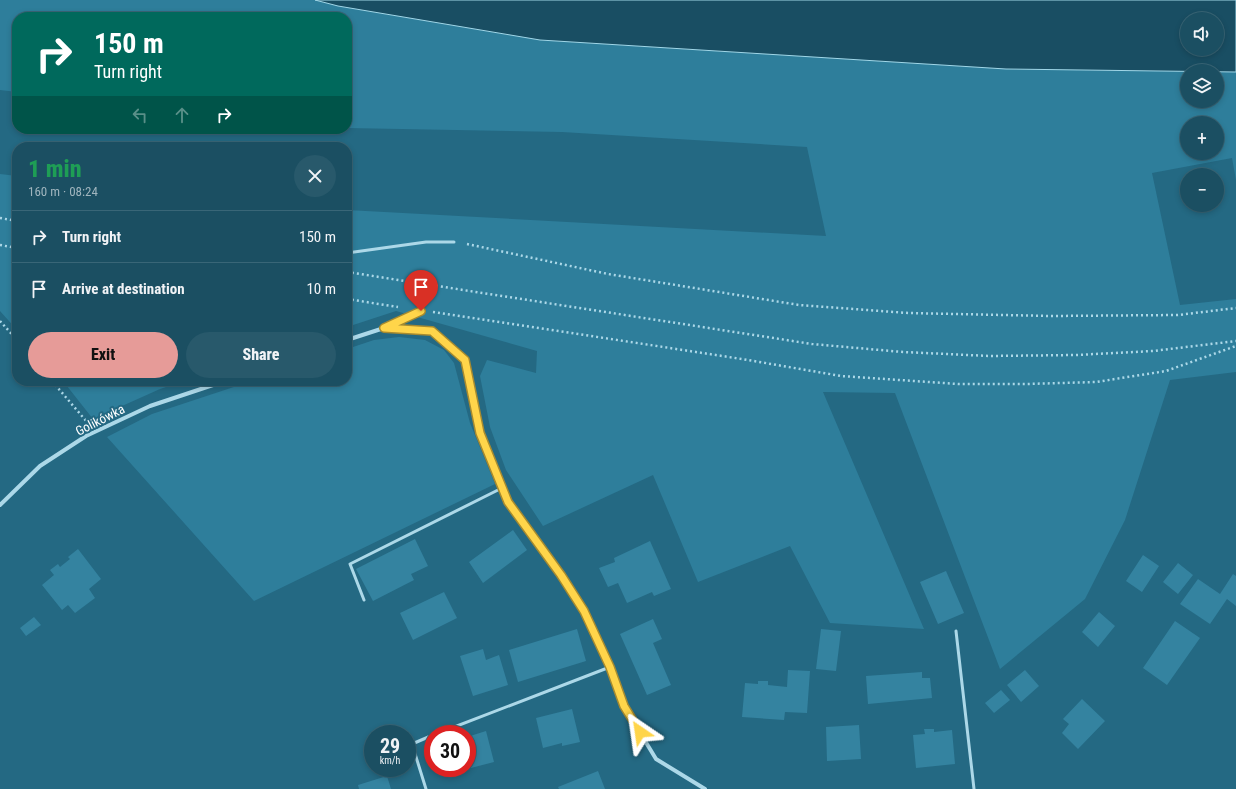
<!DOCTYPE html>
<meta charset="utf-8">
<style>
:root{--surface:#1b4f62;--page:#28596b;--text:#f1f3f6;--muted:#a0b5be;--line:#396677;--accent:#e69b98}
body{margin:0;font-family:"Roboto Condensed",sans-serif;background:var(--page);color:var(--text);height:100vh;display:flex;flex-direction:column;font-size:15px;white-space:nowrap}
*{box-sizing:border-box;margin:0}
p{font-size:13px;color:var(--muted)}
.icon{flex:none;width:22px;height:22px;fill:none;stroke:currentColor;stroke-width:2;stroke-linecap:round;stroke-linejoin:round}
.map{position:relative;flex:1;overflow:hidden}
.sheet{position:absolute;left:12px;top:142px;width:340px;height:244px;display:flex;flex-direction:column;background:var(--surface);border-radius:16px;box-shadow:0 2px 6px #0003,0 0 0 1px var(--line)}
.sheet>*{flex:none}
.top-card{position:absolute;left:12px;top:12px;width:340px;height:122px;border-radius:16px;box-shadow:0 2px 6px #0003,0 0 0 1px var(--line);background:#00695c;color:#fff;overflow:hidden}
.controls{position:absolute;left:1180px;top:12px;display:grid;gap:8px}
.controls a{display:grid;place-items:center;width:44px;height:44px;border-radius:50%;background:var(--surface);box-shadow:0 2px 6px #0003,0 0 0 1px var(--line);font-size:20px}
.speed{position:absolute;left:364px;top:725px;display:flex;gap:8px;font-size:20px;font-weight:700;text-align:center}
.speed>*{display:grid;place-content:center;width:52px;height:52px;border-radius:50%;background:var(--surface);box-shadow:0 2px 6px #0003,0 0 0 1px var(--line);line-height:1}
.speed small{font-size:10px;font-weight:400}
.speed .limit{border:6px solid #d22;background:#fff;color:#111}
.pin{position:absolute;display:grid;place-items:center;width:34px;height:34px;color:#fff;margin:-41px -17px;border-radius:50% 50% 50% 0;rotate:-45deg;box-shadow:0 0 4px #0007}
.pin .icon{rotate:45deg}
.me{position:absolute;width:44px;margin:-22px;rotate:328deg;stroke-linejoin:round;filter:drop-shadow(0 0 3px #0008)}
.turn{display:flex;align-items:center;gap:14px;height:84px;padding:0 16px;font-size:18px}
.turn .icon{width:52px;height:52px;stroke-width:2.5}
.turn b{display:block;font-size:28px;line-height:34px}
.lanes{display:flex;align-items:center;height:38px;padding:0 16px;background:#0003;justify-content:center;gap:20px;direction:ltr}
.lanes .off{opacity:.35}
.round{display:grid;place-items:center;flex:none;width:42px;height:42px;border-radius:21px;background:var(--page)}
.summary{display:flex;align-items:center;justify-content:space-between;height:68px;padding:0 16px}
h1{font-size:24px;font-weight:800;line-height:30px;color:#1e9e55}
.button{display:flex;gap:8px;margin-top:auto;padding:8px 16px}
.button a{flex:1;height:46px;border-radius:24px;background:var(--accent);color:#111;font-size:16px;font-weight:800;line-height:46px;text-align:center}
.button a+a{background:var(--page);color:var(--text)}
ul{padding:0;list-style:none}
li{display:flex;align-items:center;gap:12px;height:52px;padding:0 16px;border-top:1px solid var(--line)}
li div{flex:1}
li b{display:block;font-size:15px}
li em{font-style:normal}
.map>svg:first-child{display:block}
</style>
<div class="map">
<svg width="1236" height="789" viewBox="0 0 1236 789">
<rect width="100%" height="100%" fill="#246983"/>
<path fill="#2e7e9b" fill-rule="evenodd" d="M0,0H315L338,6L540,40L1006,69L1187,71V101H1217V71L1236,72V180L1232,158L1152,173L1180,305L1236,299V372L1170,380L1125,520L1085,599L1000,669L895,393L823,392L924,629L830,623L790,546L698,582L653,475L543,526L506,470L490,427L480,376L487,360L536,373L537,351L396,311L347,327V210L826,236L807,147L562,132L347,128V17H17V92L0,90ZM1187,123H1217V153H1187Z
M0,174L17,176V330L0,311Z
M399,337L425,340L444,350L454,363L470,423L495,484L254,601L107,437L152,414L252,381H347V349L374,340Z
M63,381H184L160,389L93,419Z"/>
<path fill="#194e63" stroke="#a1d7e8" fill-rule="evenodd" d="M315,0H1236V72L1006,69L540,40L338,6ZM1187,19H1217V49H1187Z"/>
<path fill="#3483a0" d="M513,530L527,550L483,583L469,562Z
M415,539L428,566L411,574L414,580L373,601L356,569Z
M650,541L671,589L654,596L652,592L627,603L618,583L608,587L599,568L615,562L614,558Z
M78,549L101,579L89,589L95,598L75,613L68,605L62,610L42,585L54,575L50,570L58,564L60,567L70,559L68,557Z
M1143,555L1159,566L1142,592L1126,581Z
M1178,563L1193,575L1178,594L1163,582Z
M946,571L964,613L938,624L920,582Z
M1233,574L1236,576V606L1227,599L1210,624L1180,604L1198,579L1220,594Z
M444,592L457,618L413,640L400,613Z
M1099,612L1115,626L1098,647L1082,632Z
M34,617L41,625L26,636L20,628Z
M653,619L662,639L653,643L671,685L647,695L620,634Z
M1175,621L1200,638L1167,685L1143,668Z
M577,629L586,661L518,682L509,650Z
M821,629L841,631L836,671L816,669Z
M483,649L486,660L499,655L508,685L473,696L460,656Z
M788,670L810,671L807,713L785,712L784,720L742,717L745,683L758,684V681H768V685L787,687Z
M1025,670L1039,686L1021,702L1007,685Z
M922,672V678H930L932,698L868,704L866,676Z
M1001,690L1010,700L994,713L985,703Z
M1082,699L1105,721L1078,749L1062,733L1069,724L1063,719Z
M572,709L580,742L562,746V743L543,748L536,718Z
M859,725L861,759L827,761L826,727Z
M924,729H934V732L952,730L955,764L916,768L913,735L925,734Z
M486,731L494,762L467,769V737Z
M598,771L605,789H559L558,787Z
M387,776L391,789H359L358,785Z"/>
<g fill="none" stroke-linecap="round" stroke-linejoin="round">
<path stroke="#acd8e8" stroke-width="2.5" stroke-dasharray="2 3" stroke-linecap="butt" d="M0,218L17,221
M467,244L608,274L799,305L908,313L1051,316L1178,315L1236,308
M0,245L17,248
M347,272L812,344L903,352L990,356L1076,355L1153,351L1236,341
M347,299L398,307
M433,312L742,359L841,376L958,384H1026L1096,382L1166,371L1236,346
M0,321L17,340
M52,381L87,422"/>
<path stroke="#acd8e8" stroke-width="3" d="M347,253L426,242H454
M385,328L421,311
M364,600L350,564L502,488
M956,631L974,789
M436,734L610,667
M426,789L412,744L433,735"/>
<path stroke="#acd8e8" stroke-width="4" d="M347,340L384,328L432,331L465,360L480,433L508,502L561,575L584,611L610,667L624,706L656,759L705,789
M0,505L40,466L86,436L150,406L225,381"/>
</g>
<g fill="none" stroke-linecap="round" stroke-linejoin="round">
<defs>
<path id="route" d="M421,311L384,328L432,331L465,360L480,433L508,502L561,575L584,611L610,667L624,706L640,732"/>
</defs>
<use href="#route" stroke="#a68a30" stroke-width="10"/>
<use href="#route" stroke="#ffd54a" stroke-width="7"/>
</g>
<g text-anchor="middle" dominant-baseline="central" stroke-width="4" stroke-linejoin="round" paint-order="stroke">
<g font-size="13" fill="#fff" stroke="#246983">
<text transform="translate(100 420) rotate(-27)">Golikówka</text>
</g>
</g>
</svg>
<div class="controls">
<a><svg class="icon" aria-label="sound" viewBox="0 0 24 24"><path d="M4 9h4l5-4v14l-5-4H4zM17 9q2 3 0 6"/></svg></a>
<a><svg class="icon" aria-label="layers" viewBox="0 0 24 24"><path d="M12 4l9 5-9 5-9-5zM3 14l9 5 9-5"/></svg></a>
<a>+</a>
<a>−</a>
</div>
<div class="speed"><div>29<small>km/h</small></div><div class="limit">30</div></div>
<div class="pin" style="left:421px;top:311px;background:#d93025"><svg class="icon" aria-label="arrive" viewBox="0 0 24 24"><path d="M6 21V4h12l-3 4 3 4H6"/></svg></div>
<svg class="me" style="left:640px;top:732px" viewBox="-20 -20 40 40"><path d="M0-17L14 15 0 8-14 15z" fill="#ffd54a" stroke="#fff" stroke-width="4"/></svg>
<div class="top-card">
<div class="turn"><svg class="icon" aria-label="right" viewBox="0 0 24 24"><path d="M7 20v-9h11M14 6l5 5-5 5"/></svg><div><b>150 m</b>Turn right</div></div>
<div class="lanes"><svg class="icon off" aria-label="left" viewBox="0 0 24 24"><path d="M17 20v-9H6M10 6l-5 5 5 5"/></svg><svg class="icon off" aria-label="ahead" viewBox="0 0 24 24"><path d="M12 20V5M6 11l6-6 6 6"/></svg><svg class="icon" aria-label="right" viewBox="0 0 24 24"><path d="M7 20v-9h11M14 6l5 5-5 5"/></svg></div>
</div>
<section class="sheet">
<div class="summary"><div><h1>1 min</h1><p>160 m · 08:24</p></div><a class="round"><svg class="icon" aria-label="close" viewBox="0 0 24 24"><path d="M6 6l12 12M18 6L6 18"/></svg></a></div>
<ul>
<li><svg class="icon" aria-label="right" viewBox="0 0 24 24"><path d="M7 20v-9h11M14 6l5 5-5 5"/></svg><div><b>Turn right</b></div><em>150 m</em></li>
<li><svg class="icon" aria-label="arrive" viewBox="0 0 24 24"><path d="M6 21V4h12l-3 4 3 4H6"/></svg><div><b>Arrive at destination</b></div><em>10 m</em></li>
</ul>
<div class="button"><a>Exit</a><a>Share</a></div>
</section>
</div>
